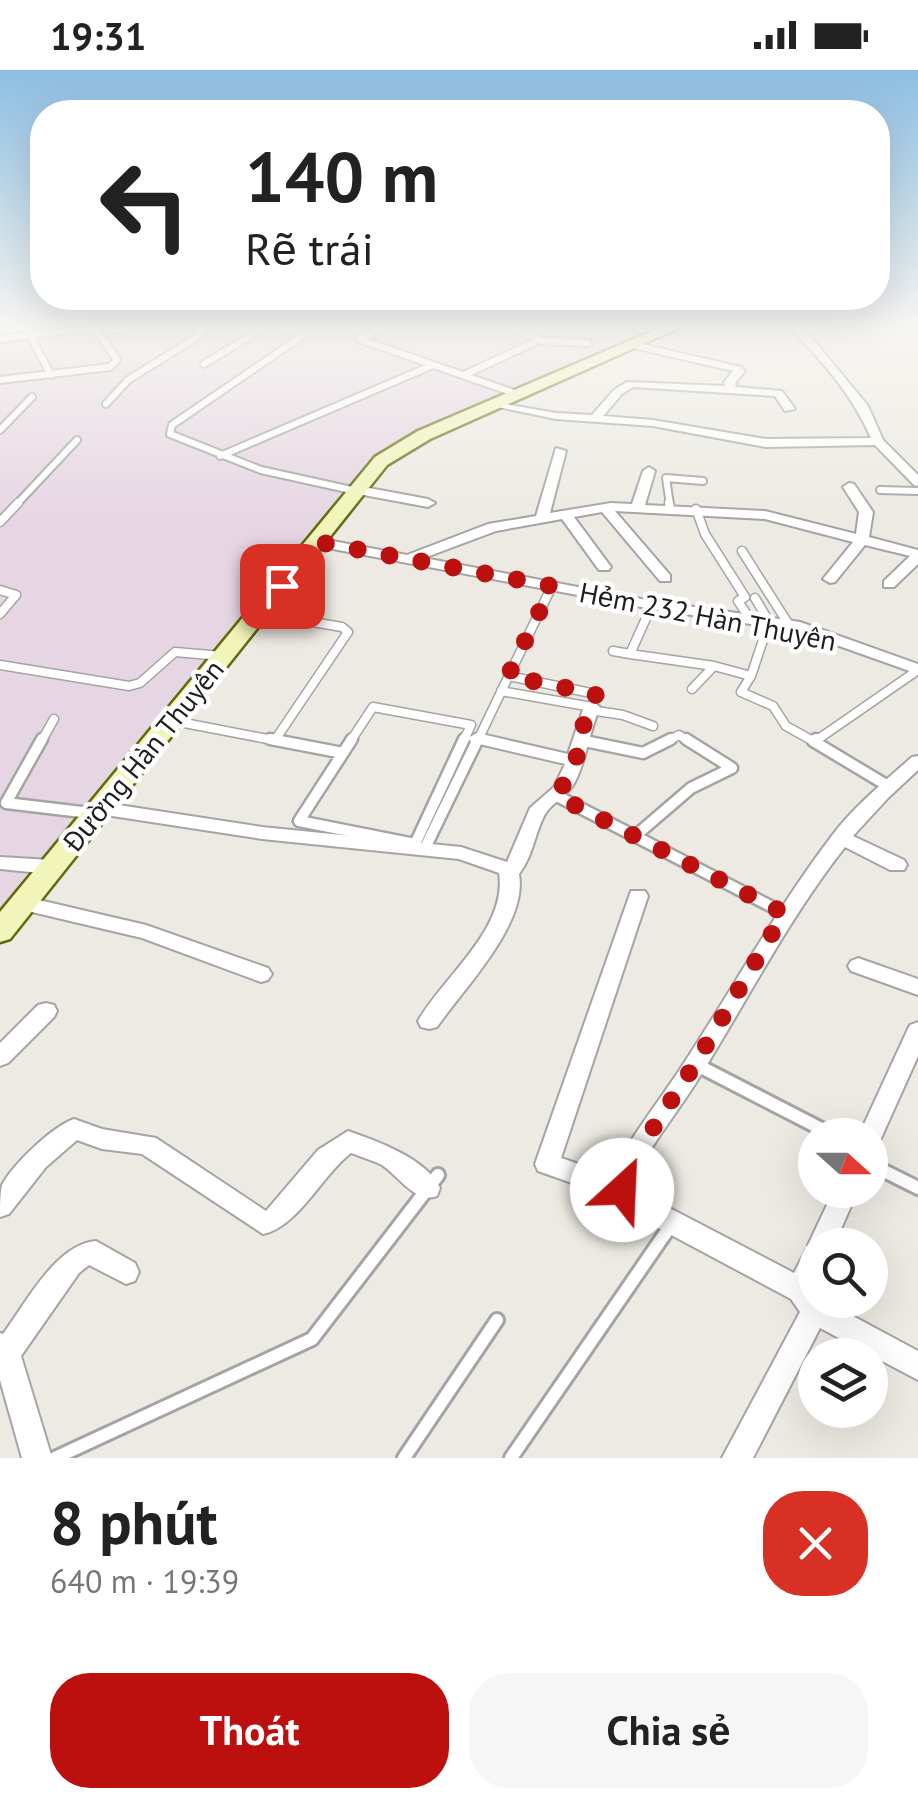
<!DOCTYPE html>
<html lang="vi">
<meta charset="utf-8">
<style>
:root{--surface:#fff;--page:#f6f6f6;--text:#222;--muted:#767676;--accent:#bc100e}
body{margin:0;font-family:"PT Sans",sans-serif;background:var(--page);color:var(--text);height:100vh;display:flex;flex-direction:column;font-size:38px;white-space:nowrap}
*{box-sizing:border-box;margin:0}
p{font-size:32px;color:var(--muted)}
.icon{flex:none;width:55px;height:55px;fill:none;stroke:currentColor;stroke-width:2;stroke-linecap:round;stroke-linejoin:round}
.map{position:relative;height:1388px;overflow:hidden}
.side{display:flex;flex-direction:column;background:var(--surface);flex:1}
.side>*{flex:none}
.hud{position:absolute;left:30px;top:30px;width:860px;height:210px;border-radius:40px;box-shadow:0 10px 40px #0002;background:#fff;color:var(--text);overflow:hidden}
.needle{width:65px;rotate:111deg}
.controls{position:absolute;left:798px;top:1048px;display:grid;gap:20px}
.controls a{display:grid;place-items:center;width:90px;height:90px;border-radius:50%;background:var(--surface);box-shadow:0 10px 40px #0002;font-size:50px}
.pin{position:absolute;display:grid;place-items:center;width:85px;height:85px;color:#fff;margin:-42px;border-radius:20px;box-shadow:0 5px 15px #0006}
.me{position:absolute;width:110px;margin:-55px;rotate:25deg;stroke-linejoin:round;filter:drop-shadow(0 0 8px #0008)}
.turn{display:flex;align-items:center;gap:35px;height:210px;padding:0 50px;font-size:45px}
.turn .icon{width:130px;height:130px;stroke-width:2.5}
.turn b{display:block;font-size:70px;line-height:85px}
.round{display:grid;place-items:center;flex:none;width:105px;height:105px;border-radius:40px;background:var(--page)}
.summary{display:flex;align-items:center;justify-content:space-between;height:170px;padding:0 50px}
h1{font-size:60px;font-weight:700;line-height:75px}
.action{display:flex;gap:20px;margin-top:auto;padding:20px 50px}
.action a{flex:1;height:115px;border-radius:40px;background:var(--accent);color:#fff;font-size:40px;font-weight:700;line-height:115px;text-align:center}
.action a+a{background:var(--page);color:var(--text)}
.status{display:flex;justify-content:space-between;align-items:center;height:70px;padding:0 50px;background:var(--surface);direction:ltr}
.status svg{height:28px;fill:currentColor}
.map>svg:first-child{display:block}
</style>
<div class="status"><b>19:31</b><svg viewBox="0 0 49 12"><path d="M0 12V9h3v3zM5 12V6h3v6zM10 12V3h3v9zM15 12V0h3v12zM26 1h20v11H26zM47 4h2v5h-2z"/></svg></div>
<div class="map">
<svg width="918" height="1388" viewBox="0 0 918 1388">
<rect width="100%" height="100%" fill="#edeae3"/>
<path fill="#e6d6e3" d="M0,254H105L107,257L144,254H627L656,262L392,377L0,848Z"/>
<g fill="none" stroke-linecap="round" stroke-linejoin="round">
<defs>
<path id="lane-far3" d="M103,254L111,260L147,254
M270,254L305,264L172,355L170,364L261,400L356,421
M389,254L359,269L517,324
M529,254L519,260L541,271L588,273
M26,257L51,305
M0,261L49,254
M0,269L95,257L117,290L110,297L0,310
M204,294L270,254
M464,305L537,271
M106,334L128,310L194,269L202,261V254
M0,360L32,327
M220,386L433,295
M880,420L918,421
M16,435L77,370
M670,435L666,408L703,411"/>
<path id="lane-far2" d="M669,433L670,439
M696,439L705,464L745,527L738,531L750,549
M0,452L18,433
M742,481L789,555
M0,520L16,525L0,544
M755,528L769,552L751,606L741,622L773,636L786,656L813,671
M260,543L342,557L348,562L275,670
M613,581L630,584L652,535
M630,584L714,596L692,619
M0,595L129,616L140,613L175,582L222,586
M714,596L751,606
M501,621L592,637L596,624L508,606
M590,640L623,645L653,656
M174,651L283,672
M580,670L588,672
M41,672L54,649
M350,672L373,637L471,655L463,672
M477,672L552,516
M666,672L679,665L690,672
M814,672L918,600"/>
<path id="lane-far1" d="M42,669L6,733L90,743
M270,669L343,683
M816,669L813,671L888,716
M580,670L643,683L671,669
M343,683L299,751L415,774L464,669
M343,683L352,669
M557,726L784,843
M634,767L691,718L732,698L686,669
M425,778L478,669"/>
<path id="lane" d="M697,995L833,1065
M870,1094L918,1118
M55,1388L312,1269L438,1105
M404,1388L497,1250
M511,1388L671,1155"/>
<path id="street" d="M785,254H796L807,262L868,336L883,370L918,405V416L914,415L875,375L766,377L653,356L556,349L488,335L494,332L556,343L592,345L614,320L627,312L725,316L724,312L733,301L629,277V273L633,272L741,297L745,301L735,313L736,317L782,321L795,339L785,341L775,326L633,317L622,324L603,346L653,350L766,369L871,368C852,324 819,286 785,254Z
M556,378L566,381L550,443L611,433L632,434L643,401L649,397L655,401L645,435L765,441L856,464L859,442L843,417L849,413L854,414L873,442L869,467L918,480V494L894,517H884V511L910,486L865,475L835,512L830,513L823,509L853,472L765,449L615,441L670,505V511H660L602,442L574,447L611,497L609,500H599L562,449L496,461L424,488L652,531L800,552L918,594V604L797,561L652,539L317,476L310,472L317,468L407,485L488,454L536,446Z
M358,416L428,429L435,433L428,437L353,423V417Z
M592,632L600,637C589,662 587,688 575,712C568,727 551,732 544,746C534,766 533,786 519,804C528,854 464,918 437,957L429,959L421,957L418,951C443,907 508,858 499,803L459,789L262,769L99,744L90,738L99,732L262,757L461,777L507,792L530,738L554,717L565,694L471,672L468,668L477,663L568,684L584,637Z
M918,686V700L888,728L853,766L904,790L907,795L904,800H890L845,777C789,848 749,927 702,1003C680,1040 651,1073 632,1113L637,1121L794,1203L806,1180L810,1178L808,1175L834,1120H858L834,1175H815V1230H823L918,1281V1310L820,1258L753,1388H722L800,1242L791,1229L619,1137L615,1128L538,1101L535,1094L631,821H645L648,826L561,1088L611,1105C632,1064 661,1029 686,990C734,916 778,837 831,767C852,738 884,712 912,687Z
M0,787L51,790L58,792L61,797L58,802L51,804L0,799Z
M22,826L146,855L268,898L272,904L268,910L261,912L142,868L15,838L12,833L15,828Z
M858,888L918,909V925L851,901L848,896L851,891Z
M46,933L54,935L57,941L54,947L8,993L0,996V973L38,935Z
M918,952V986L878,1075L870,1078V1065H859L907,961L910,955Z
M74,1049L102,1059L156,1068L266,1141L318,1080L348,1061C377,1071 427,1089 440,1118L437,1126C415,1134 399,1106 382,1095C372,1090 361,1087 351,1083C322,1105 298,1157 263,1164L142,1084L102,1079L77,1070L46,1097L9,1144L0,1147C0,1137 0,1123 2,1115C13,1094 52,1057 74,1049Z
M96,1171L135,1193L139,1202L135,1211L126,1214L89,1195L79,1203L21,1286L52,1388H22L0,1310V1263L3,1264C26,1233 56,1174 96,1171Z"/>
<path id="secondary" d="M669,254H688L430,369L387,395L10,869L0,872V842L375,387L418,361Z"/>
</defs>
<use href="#lane-far3" stroke="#a4a4a4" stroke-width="10"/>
<use href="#lane-far2" stroke="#a4a4a4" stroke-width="11"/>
<use href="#lane-far1" stroke="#a4a4a4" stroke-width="15"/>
<use href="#lane" stroke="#a4a4a4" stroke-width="18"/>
<use href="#street" stroke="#a4a4a4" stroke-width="4"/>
<use href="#secondary" stroke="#606b0c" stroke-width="5"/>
<use href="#lane-far3" stroke="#fff" stroke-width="6"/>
<use href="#lane-far2" stroke="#fff" stroke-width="8"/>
<use href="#lane-far1" stroke="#fff" stroke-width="10"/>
<use href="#lane" stroke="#fff" stroke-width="12"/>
<use href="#street" fill="#fff" fill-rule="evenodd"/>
<use href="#secondary" fill="#f1f5ba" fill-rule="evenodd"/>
</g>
<linearGradient id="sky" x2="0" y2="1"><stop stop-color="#8dbee2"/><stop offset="0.57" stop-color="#f7f6f2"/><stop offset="1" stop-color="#f7f6f2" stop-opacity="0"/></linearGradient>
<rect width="918" height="448" fill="url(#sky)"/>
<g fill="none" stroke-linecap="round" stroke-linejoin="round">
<path stroke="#bc100e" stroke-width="18" stroke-dasharray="0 32.4" d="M282,516L318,472L552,516L508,606L596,624L580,664L576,691L557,726L784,843L695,994L622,1106V1120"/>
</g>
<g text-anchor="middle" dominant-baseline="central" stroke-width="9" stroke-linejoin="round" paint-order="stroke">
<g font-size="28" fill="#1d1d1d" stroke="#fff">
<text transform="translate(708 546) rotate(11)">Hẻm 232 Hàn Thuyên</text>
<text transform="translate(143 685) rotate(-51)">Đường Hàn Thuyên</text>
</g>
</g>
</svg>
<div class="controls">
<a><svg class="needle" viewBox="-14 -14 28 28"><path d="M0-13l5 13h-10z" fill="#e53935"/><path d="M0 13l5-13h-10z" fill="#767676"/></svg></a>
<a><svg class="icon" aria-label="search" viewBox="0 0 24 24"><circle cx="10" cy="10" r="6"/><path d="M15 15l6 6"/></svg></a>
<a><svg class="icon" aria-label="layers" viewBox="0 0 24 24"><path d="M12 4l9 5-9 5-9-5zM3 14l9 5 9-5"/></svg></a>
</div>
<div class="pin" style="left:282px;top:516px;background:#d93025"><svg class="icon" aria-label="arrive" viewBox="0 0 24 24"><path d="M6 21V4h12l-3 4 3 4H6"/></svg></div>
<svg class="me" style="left:622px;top:1120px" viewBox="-20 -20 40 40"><circle r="19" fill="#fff"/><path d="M0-13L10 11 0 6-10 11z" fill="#bc100e"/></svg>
<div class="hud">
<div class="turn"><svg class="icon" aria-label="left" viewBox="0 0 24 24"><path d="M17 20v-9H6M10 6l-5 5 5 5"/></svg><div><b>140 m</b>Rẽ trái</div></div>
</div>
</div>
<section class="side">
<div class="summary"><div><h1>8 phút</h1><p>640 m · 19:39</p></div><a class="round" style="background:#d93025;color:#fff"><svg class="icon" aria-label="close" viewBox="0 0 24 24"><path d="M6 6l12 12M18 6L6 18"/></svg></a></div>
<div class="action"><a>Thoát</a><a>Chia sẻ</a></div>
</section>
